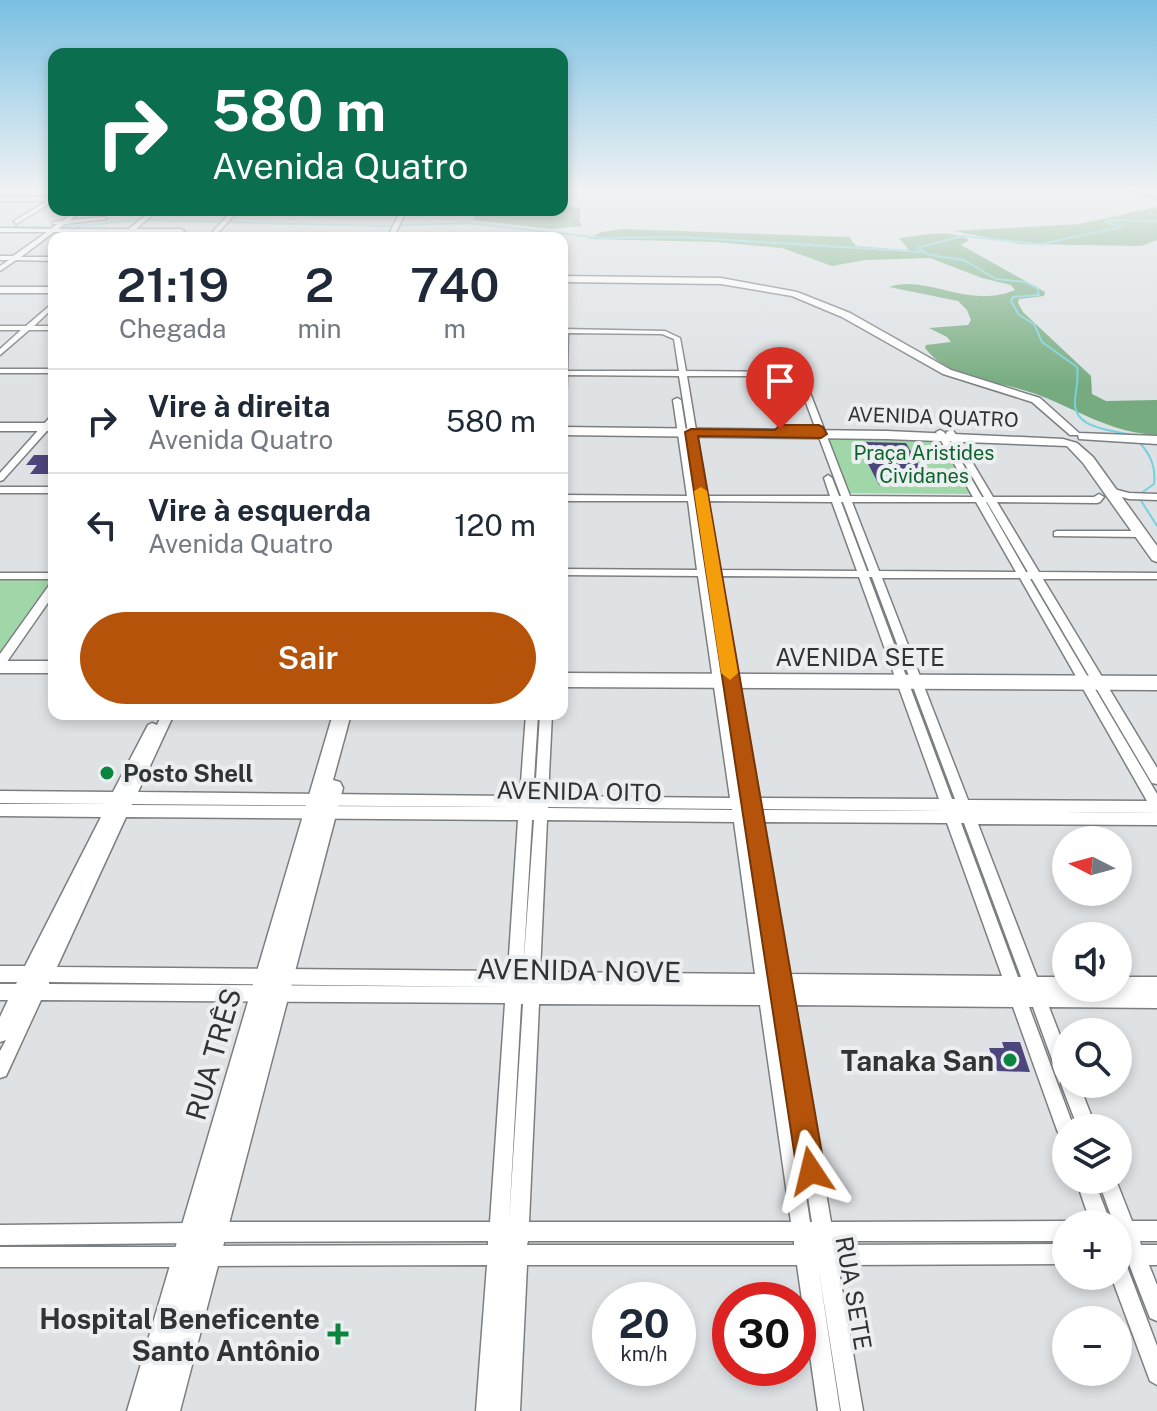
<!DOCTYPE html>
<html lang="pt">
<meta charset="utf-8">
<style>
:root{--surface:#fff;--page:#f2f2f3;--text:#1f2937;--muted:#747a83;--line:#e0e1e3;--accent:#b45309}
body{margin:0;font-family:"Public Sans",sans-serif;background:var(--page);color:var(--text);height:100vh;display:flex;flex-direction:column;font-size:30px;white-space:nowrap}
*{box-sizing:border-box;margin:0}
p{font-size:26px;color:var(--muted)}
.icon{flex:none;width:44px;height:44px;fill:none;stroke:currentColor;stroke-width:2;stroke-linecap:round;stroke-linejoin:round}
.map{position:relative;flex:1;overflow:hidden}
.side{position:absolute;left:48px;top:232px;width:520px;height:488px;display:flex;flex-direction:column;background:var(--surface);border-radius:16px;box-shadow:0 4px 12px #0003}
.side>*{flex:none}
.banner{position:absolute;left:48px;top:48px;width:520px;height:168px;border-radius:16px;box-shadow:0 4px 12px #0003;background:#0b6e4f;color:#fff;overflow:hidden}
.needle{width:52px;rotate:276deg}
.controls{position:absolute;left:1052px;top:826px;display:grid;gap:16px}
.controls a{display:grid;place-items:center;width:80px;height:80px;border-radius:50%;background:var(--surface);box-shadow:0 4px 12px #0003;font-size:40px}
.speed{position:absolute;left:592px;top:1282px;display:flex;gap:16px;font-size:40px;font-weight:700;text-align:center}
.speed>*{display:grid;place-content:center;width:104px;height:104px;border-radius:50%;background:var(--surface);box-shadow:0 4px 12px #0003;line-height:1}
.speed small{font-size:20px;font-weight:400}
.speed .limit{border:12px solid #d22;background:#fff;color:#111}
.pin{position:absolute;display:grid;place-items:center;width:68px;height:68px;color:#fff;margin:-82px -34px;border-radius:50% 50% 50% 0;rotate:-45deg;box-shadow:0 0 8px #0007}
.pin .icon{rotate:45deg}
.me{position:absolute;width:88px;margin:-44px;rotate:350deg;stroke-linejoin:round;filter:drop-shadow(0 0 6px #0008)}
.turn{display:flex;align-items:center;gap:28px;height:168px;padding:0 32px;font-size:36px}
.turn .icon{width:104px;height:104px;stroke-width:2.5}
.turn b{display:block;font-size:56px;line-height:68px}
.eta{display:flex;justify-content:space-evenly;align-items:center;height:136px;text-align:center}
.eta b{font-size:48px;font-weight:600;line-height:56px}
.button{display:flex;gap:16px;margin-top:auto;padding:16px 32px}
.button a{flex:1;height:92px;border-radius:48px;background:var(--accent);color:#fff;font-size:32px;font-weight:600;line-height:92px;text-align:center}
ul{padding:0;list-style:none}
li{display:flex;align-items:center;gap:24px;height:104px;padding:0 32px;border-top:2px solid var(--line)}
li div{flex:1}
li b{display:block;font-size:30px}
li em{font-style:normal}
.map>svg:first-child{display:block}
</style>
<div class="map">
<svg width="1157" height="1411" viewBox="0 0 1157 1411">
<rect width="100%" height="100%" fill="#dee2e5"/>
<path fill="#a0d7a8" d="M821,434L943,437L976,494L842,493Z
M0,576H54V586L0,663Z"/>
<path fill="#75ab7e" d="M562,204L581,209L579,220L582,226L551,229L473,220L476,210H562Z
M1157,207V240L1141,246L1021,244L953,231L1079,224Z
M623,229L849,237L856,246L906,250L908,249L899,238C920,236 950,228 969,240L961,245L1045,292L1044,296L1019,299L1018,303L1023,312L1091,376L1092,394L1106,401L1157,400V435C1107,432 1078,409 1033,393C997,380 950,381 925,348L926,345L951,342L947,337L929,328L968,325L971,320L967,310L958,301L889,287C928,274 967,310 1015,290L1011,285L982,278L930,258L865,260L832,266L782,248L715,242L588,239L602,232Z"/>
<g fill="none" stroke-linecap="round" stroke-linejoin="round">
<path stroke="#76d1dc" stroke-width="2" d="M1128,189L1157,199
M0,227H70L138,220L385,226L468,223L603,238L681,237L923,252
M1130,435C1110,429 1072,429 1075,400C1076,388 1079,379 1077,367L1042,342L1034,324L1019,315L1011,301L1013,297L1039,295L1037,288L1025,282L996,279L964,260L930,255L918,248L962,236L1041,244L1122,227L1105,222L1110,220L1157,221
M1139,442C1151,455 1156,467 1154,484L1140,494V499L1157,526"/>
</g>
<path fill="#4d467c" d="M866,442L906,443L930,485H879L862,452L869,448Z
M34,455H54V474H30L37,465H26Z
M1002,1042H1020L1030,1072L997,1071L989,1048H1004Z"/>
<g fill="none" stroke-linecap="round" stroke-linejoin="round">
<defs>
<path id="street" d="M0,197H54V201L16,224L14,221L47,201H0Z
M77,210H83L70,220L104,217L107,219L65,224L58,229H129L152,210H158L136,229H181L184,231L181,233L132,232L128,235L126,232H54L21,257H54V261L16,260L0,271V266L9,260H0V256H13L47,232H0V228L51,229L57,224H53V222L62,221Z
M233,210H239L213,238H207Z
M321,210H328L321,215H317Z
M401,210H407L393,238H387Z
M54,302V307L34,326H54V330H29L0,355V349L21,330H0V326H26Z
M562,329L665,331L680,338L686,371L802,372L850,496L973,497L936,432L940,430L944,432L982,497H984L946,432L953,430L993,497H1094L1099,494L1104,497L1100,502L1097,503L997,502L1039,572L1157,573V579H1043L1157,768V784L1152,783L1032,579H1030L1157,794V813L973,811L1157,813V825L978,824L1037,977H1066V988H1073L1070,991L1115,992L1111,988H1118V977H1157V1008L1049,1007L1066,1051V1084H1079L1096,1128H1078L1061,1084L1063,1080L1060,1079L1057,1073L1033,1007H1029L1074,1128H1066V1139L1060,1136L1057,1130L1013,1007L794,1005L831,1222L1066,1221L1072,1224H1066V1241H834L835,1245L1066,1244V1264L838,1265L863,1411H841L818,1265L840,1411H818L797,1265H527L520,1411H498L507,1265L498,1411H476L487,1265L207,1266L200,1263L198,1258L196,1264L189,1267H0V1247H189L196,1250L198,1255L200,1249L207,1246L488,1245V1241L213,1242L206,1239L204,1234L202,1240L195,1243L0,1245V1225L195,1223L202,1226L204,1231L206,1225L213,1222H490L505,1003L41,1000L6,1076L0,1078V1051L6,1040L0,1042V1017L8,1000H0V984H16L17,982H0V966H25L101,817L0,816V804H108L0,803V791L113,792L148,725L152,723L157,725L162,714H174L138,792L520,796L526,714H538L533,796H535L540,714H552L548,796L730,798L698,576L562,575V569L697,570L688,501H562V495L687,496L673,400L677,398L681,400L696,496H698L679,376L567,375L566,405L562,407ZM568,333L662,334L674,339L679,371H567ZM687,376H796L841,496H839L832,478L828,475L824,478L830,496H707ZM697,501H699L710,570H708ZM708,501L832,502L857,571L720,570ZM841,502H843L869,571H867ZM852,502H976L1016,572L879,571ZM986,502H987L1028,572H1026ZM709,576H711L745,798H743ZM721,576L859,577L939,799L759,798ZM869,577H872L955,799H952ZM882,578H1020L1147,801L968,800ZM132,804L519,807L132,805ZM548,807L732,809V810L548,808ZM761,809L943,811L761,810ZM126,817L518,820L508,971L57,967ZM532,820H534L523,972ZM547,820L734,822L755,974L540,972ZM747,822H749L773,974H771ZM763,822L947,823L1002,976L789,974ZM961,823H964L1021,977H1018ZM49,982L506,987L49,984ZM521,1004H523L509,1222ZM539,1004L760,1005L791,1222H529ZM776,1005H778L812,1222H810ZM528,1241H794V1245H527Z
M0,369H54V373H0Z
M51,416H54V423L3,480L0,481V473Z
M0,487H54V493H0Z
M1110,488L1129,493L1157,494V500L1129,499L1107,493L1105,491Z
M1057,531H1140L1145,534L1140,537L1054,536V532Z
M0,573H54V579H0Z
M54,583V594L4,666L0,667V654L50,584Z
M1076,1180H1094L1111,1224H1091Z
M1098,1180H1116L1132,1221H1157V1241H1140L1141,1245H1157V1265H1149L1157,1285V1321L1150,1318L1129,1264H1126L1157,1346V1385L1150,1381L1111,1276H1118V1244H1122L1118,1240V1224H1114Z"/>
<path id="secondary" d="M562,276L721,278L797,292L850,313L951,370L1040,398L1079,433L1157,436V444L1079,439L1078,435H1070L1032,402L943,374L842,317L792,296L721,284L562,282Z
M0,287H54V293H0Z
M0,423H54V431H0Z
M562,427L887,431L1063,439L1077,443L1093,457L1157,546V562L1152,560L1083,463L1067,446L887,439L562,435Z
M0,661H54V673H0Z
M562,673L1157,676V690L562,687Z
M333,714H351L333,780L340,782L343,788L180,1411H127Z"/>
</defs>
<use href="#street" stroke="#7c7f82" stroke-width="3"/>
<use href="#secondary" stroke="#7c7f82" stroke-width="3"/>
<use href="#street" fill="#fff" fill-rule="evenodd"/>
<use href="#secondary" fill="#fff" fill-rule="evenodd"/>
</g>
<linearGradient id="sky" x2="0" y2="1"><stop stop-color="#7ac0e3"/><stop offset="0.49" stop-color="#f0f2f3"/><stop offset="1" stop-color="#f0f2f3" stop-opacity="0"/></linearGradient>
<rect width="1157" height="387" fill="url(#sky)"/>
<path fill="#b45309" stroke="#753606" stroke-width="2" d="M780,425H819L823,427L827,434L821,438L698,436L825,1171L821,1181L811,1185L802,1181L797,1171L685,432L691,429L775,430Z"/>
<path fill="#f59e0b" d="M701,487L707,491L738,673L730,680L721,673L694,491Z"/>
<g fill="#0a843e" stroke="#eceff2" stroke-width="3">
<circle cx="107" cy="773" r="8"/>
<circle cx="1010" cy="1060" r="8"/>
<path d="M334 1322h8v8h8v8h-8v8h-8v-8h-8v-8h8z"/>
</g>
<g text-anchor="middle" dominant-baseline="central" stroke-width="8" stroke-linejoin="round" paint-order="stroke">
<g font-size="20" fill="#313334" stroke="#eceff2">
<text transform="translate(933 417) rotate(2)">AVENIDA QUATRO</text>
</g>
<g font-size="20" fill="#0c632a" stroke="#eceff2">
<text x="924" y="453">Praça Aristides<tspan x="924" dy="23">Cividanes</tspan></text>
</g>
<g font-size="24" fill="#313334" stroke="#eceff2">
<text x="860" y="657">AVENIDA SETE</text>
<text transform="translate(579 791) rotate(1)">AVENIDA OITO</text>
<text transform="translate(854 1293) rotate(80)">RUA SETE</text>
</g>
<g font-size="24" font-weight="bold" fill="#313334" stroke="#eceff2" text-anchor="start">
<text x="123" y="773">Posto Shell</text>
</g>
<g font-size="28" fill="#313334" stroke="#eceff2">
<text transform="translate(579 970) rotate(1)">AVENIDA NOVE</text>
<text transform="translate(213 1054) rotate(-74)">RUA TRÊS</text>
</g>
<g font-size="28" font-weight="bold" fill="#313334" stroke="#eceff2" text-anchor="end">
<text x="994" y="1060">Tanaka San</text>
<text x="320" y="1318">Hospital Beneficente<tspan x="320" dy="32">Santo Antônio</tspan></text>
</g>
</g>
</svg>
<div class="controls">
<a><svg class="needle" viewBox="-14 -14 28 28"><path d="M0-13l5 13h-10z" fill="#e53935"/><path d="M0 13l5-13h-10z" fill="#747a83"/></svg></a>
<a><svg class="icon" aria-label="sound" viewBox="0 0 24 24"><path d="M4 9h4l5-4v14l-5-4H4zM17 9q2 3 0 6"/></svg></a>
<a><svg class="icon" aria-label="search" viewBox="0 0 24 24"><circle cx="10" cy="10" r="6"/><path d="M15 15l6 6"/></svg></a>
<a><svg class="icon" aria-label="layers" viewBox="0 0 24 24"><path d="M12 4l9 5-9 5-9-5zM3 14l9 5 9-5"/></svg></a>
<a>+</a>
<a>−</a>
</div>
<div class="speed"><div>20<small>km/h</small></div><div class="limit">30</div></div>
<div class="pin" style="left:780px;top:429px;background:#d93025"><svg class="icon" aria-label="arrive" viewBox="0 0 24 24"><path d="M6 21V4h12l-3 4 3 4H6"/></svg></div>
<svg class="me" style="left:811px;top:1171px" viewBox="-20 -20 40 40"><path d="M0-17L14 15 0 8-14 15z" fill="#b45309" stroke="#fff" stroke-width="4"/></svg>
<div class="banner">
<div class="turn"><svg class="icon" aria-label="right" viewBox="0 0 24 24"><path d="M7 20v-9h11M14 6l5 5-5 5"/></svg><div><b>580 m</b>Avenida Quatro</div></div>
</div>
<section class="side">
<div class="eta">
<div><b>21:19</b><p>Chegada</p></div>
<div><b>2</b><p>min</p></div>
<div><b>740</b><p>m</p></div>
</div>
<ul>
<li><svg class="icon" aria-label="right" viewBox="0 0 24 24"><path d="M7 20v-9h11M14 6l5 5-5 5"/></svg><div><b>Vire à direita</b><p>Avenida Quatro</p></div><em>580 m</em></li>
<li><svg class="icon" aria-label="left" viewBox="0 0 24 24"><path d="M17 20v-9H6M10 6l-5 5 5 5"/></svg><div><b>Vire à esquerda</b><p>Avenida Quatro</p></div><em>120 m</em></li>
</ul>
<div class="button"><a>Sair</a></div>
</section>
</div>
